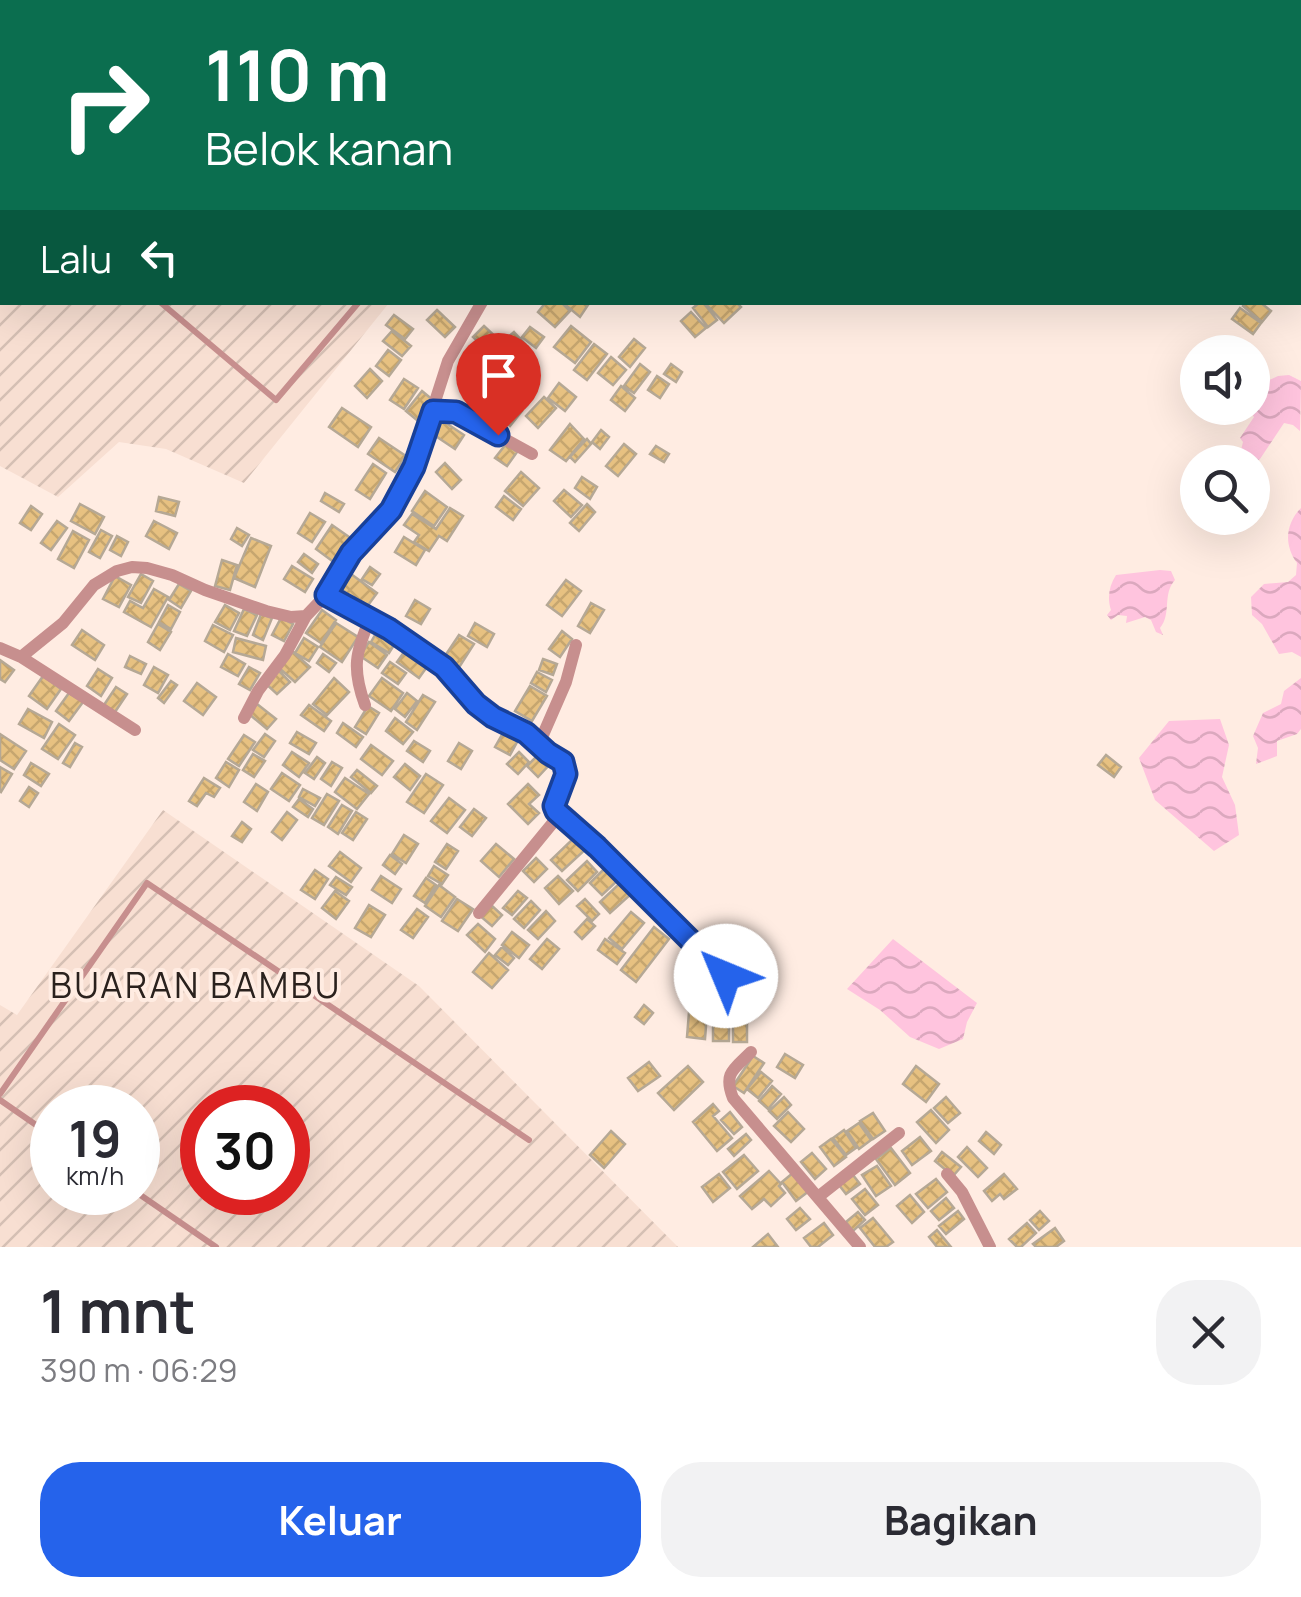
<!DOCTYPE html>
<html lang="id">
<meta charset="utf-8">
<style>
:root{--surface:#fff;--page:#f2f2f3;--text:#2b2b33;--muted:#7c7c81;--accent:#2563eb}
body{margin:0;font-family:Manrope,sans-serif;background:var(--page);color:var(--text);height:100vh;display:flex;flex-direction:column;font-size:38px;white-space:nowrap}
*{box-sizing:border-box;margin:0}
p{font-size:32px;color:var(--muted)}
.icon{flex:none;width:55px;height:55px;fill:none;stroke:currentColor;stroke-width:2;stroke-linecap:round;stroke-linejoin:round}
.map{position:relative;height:1247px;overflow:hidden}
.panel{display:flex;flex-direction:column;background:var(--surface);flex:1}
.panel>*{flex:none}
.banner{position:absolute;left:0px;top:0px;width:1302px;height:305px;box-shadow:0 10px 40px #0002;background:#0b6e4f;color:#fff;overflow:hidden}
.buttons{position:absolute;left:1180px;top:335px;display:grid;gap:20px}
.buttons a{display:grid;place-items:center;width:90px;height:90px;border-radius:50%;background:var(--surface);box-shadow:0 10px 40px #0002;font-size:50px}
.speed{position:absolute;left:30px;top:1085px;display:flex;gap:20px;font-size:50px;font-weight:700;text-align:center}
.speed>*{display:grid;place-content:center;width:130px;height:130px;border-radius:50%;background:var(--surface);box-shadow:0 10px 40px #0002;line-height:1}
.speed small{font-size:25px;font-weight:400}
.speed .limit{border:15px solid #d22;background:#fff;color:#111}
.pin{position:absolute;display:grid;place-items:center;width:85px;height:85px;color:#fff;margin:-102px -42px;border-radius:50% 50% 50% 0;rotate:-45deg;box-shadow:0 0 10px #0007}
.pin .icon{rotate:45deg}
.me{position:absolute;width:110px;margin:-55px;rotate:315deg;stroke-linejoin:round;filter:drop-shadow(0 0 8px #0008)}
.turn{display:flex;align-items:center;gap:35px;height:210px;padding:0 40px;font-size:45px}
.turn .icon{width:130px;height:130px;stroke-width:2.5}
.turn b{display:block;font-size:70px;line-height:85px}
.then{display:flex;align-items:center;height:95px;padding:0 40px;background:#0003;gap:20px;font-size:38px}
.round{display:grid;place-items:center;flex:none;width:105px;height:105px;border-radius:40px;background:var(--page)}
.headline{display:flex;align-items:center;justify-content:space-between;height:170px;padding:0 40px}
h1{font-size:60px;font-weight:700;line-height:75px}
.cta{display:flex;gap:20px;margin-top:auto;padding:20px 40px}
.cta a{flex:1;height:115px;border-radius:40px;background:var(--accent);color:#fff;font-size:40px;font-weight:700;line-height:115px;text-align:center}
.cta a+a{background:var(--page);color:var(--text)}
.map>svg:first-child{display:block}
</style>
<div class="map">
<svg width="1301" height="1247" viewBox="0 0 1301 1247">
<defs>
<pattern id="industrial-furrows" width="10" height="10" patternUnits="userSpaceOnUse" patternTransform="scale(2.5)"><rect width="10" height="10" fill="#f8dfd2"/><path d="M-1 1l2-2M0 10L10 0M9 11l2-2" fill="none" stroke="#d5bfb4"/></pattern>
<pattern id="water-waves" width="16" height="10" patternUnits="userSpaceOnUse" patternTransform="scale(2.5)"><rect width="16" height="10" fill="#ffc4de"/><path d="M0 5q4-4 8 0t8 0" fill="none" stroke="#dba8be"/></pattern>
<pattern id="building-cross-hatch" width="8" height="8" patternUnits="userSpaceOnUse" patternTransform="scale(2.5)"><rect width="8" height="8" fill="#e7c181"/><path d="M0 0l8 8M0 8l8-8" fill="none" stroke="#c6a66f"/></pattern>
</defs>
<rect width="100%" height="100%" fill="#ffece2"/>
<path fill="url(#industrial-furrows)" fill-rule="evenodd" d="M0,0H342L344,2H2V302L389,303L244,483L166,449L119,442L58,497L0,466Z
M163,810L419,986L678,1247H0V1005L17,1015ZM52,1108H138V1192H52ZM202,1108H288V1192H202Z"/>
<path fill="url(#water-waves)" d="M1289,375L1301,381L1300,431L1293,425L1284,423L1260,459L1253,465L1252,462H1236V452L1241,450L1243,442L1240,438L1254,417L1247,408H1252L1253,380L1256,386L1278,376Z
M1301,508V657L1292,652L1279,654L1262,624L1252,615L1251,597L1264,584L1288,582L1296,575L1297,563C1284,546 1285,524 1301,508Z
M1160,570L1171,571L1175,580C1162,594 1172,614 1160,628L1163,635L1156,632L1151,620L1145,617L1126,623L1127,616L1118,615L1111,620L1107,615L1111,610C1107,598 1109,586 1116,575Z
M1301,678V729L1297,734L1277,741V756L1256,764L1258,748L1253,736L1263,713L1281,704L1284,691Z
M1220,719L1229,745L1222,777L1235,805L1239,835L1214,851L1155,800L1139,758L1169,721Z
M893,939L977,1003L967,1022L963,1039L939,1049L910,1037L880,1010L847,989Z"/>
<path fill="url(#building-cross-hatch)" stroke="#b5a895" stroke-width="2.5" d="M546,302H561L570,311L555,327L538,312Z
M562,302H590L580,317Z
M700,302H703L717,320L708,327L693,308Z
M736,302L741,307L724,323L705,303Z
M1246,302H1260L1271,311L1262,322L1243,306Z
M1240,308L1261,323L1253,334L1232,319Z
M437,310L455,327L445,337L427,320Z
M691,312L706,328L695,337L681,321Z
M394,315L413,329L405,339L386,325Z
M484,326L499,340L488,351L473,337Z
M571,326L591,342L575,363L554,347Z
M530,327L544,337L536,348L522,337Z
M392,331L411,346L402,356L383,341Z
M514,332L525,344L513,354L518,360L513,364L509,359L507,361L495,348Z
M634,339L645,348L630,367L619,357Z
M594,344L607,354L587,380L574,370Z
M388,350L401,360L389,376L376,366Z
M493,354L503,363L491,374L482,365Z
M469,356L483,373L464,388L458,380L467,372L460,364Z
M611,357L626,370L613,385L598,373Z
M640,364L650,372L634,393L624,386Z
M671,364L682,372L676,382L664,374Z
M370,369L382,381L367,398L355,386Z
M657,376L669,384L660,398L648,390Z
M404,379L418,388L404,409L390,400Z
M517,382L534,394L525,407L508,394Z
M559,383L576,397L565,411L548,398Z
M621,386L635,398L625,411L611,400Z
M422,391L434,401L418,421L406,411Z
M503,395L522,411L510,426L490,410Z
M544,397L556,408L538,428L526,416Z
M342,408L371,427L358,447L329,427Z
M440,419L464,435L455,449L431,433Z
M570,424L584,439L566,461L550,450Z
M601,430L609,437L600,449L592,442Z
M379,438L406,456L395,472L368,454Z
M587,439L591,444L575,462L570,457Z
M506,444L517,452L507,466L495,458Z
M624,444L636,454L618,476L606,466Z
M656,446L669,454L664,462L650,454Z
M445,463L461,480L452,489L436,472Z
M373,464L386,473L370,499L356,490Z
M521,472L539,488L523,506L505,491Z
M582,477L597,487L590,499L575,488Z
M564,490L582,505L571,517L554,501Z
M425,491L447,507L434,526L412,511Z
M325,493L344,504L339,512L321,501Z
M504,496L521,509L513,520L496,507Z
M159,497L179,502L175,516L156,511Z
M80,504L104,517L95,534L71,521Z
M587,504L595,512L579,531L570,523Z
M31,506L42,514L31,530L20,523Z
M450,508L463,516L447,541L439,536L429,551L414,542L419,535L404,525L412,514L436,529Z
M310,513L325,522L312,542L298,533Z
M57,521L67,528L51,550L41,543Z
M154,521L177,533L169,549L146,536Z
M332,525L352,539L335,563L316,549Z
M237,528L249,535L242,546L231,539Z
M101,530L112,536L100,558L89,552Z
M73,531L89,540L74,568L58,559Z
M117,536L128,542L121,556L110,550Z
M404,537L425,550L416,565L395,552Z
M251,538L271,546L255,587L234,578Z
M304,554L318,564L312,573L298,562Z
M222,560L237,565L230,590L215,586Z
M292,566L313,579L305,592L284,579Z
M370,567L380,574L372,585L362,579Z
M141,574L153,581L141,603L128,597Z
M351,574L377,593L366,608L340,588Z
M115,576L131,585L119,607L103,599Z
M566,580L581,591L562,616L547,605Z
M179,584L191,591L181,608L169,600Z
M154,589L168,597L151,627L124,612L130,601L143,608Z
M415,600L430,609L421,624L406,616Z
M591,603L604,610L590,633L578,626Z
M168,605L180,612L171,629L159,622Z
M225,605L239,613L230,630L215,622Z
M244,609L257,615L247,636L234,631Z
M322,610L336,620L321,643L306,633Z
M261,614L272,618L263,640L253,635Z
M281,618L293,624L284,641L272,635Z
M336,623L358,637L342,662L320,647Z
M475,623L494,634L487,647L468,636Z
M158,624L171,632L160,650L148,642Z
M213,625L233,635L224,652L205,641Z
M379,628L397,640L389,653L371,642Z
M82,630L104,645L95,660L72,645Z
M562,631L572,639L560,657L549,649Z
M459,635L474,644L458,669L443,659Z
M236,638L266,646L263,660L233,652Z
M304,638L318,647L309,661L295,653Z
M369,642L387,655L378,668L360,656Z
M407,648L429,664L419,678L397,662Z
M293,652L310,667L295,682L278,667Z
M228,654L245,664L238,676L221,667Z
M323,654L336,663L329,672L317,663Z
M130,656L146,664L141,674L125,667Z
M543,659L557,664L553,675L539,670Z
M0,660L14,670L5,682L0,679Z
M390,662L406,673L398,684L382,673Z
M154,667L168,675L158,693L144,685Z
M249,667L260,673L250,690L239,684Z
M98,669L112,678L101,696L87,686Z
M278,670L290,682L277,694L265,683Z
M537,672L552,680L546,692L531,683Z
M43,676L61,689L47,709L29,696Z
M334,678L349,692L327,715L313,704Z
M382,678L403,693L391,711L369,696Z
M171,681L177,685L164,703L158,698Z
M197,683L216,697L203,715L184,701Z
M530,686L547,696L532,721L515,711Z
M116,687L127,694L115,712L104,705Z
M69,693L83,702L69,721L56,711Z
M407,693L417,701L405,717L395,709Z
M423,695L435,702L417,730L406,722Z
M257,704L276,719L267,729L249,714Z
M309,705L331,721L324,731L301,715Z
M368,706L379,713L366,734L355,727Z
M28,709L52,722L44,738L19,724Z
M395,718L413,732L403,744L386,731Z
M343,723L363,737L356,747L337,733Z
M59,724L75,735L58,759L42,749Z
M507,726L521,735L510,755L495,747Z
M297,732L316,743L309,754L290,743Z
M0,734L26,751L14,769L0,760Z
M265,734L275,741L264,757L253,750Z
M244,735L255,742L239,766L228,759Z
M414,741L430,751L423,762L407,751Z
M75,743L82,747L70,767L63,763Z
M459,743L472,751L461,769L448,761Z
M371,745L393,761L382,775L361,759Z
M292,752L309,763L299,777L283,765Z
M519,752L529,762L518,774L507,764Z
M541,752L552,762L538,777L527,766Z
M253,754L265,761L254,777L243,770Z
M1106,755L1121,767L1114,777L1098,765Z
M317,757L325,763L314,779L305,773Z
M226,762L239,770L229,787L216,778Z
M332,762L342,768L331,786L321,779Z
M31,763L49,774L41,786L24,775Z
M405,764L420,776L410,790L394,777Z
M0,767L12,774L1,792L0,791Z
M357,770L377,786L371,793L351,777Z
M282,773L300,785L289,801L271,789Z
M426,774L443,785L424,813L407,802Z
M204,778L220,788L214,797L206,793L197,806L189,801Z
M345,778L369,794L357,809L335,792Z
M256,784L268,792L257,811L244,802Z
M528,784L539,795L529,804L539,813L528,824L508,804Z
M29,787L38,793L29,807L20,801Z
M303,789L320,798L315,806L299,797Z
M327,794L339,801L324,825L312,818Z
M449,798L465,810L447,833L431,821Z
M299,799L313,809L308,817L293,807Z
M342,805L352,811L338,834L328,827Z
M474,809L486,818L472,836L460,827Z
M287,812L297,820L282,840L272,832Z
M356,812L367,819L353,840L342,833Z
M242,822L251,829L242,842L232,836Z
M404,835L418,844L406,863L392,854Z
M576,836L587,848L562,871L551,860Z
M447,844L458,851L446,869L435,862Z
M496,844L514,859L499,877L481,861Z
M340,852L361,868L351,882L329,866Z
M390,855L402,864L395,874L383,865Z
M536,858L547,869L534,882L523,871Z
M587,861L597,872L578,891L567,880Z
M434,866L448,875L442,884L428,876Z
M605,868L617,881L602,895L590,883Z
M315,870L328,879L315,899L301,890Z
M381,876L401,889L392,903L372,890Z
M558,876L573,891L559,904L545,888Z
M336,877L352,887L346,895L330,885Z
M426,878L436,885L425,903L414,896Z
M619,884L630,895L610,913L600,902Z
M439,885L455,897L441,917L425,906Z
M335,891L349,901L336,919L322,908Z
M518,891L527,898L512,915L503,908Z
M457,899L473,909L458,931L442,921Z
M585,899L599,914L592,921L577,906Z
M531,901L540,910L524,928L514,919Z
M490,904L502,915L492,926L479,915Z
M369,905L385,915L371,937L355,928Z
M417,909L428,917L413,938L401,930Z
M546,911L555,921L538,939L528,930Z
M631,912L644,923L622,949L609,938Z
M587,919L595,926L582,939L575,932Z
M478,924L495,939L485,952L467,935Z
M654,927L669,939L636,982L621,970Z
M512,932L529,945L519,958L502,945Z
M547,939L559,949L542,969L530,959Z
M605,939L625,953L617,964L598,950Z
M502,947L514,958L508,965L495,955Z
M489,953L508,970L492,988L473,972Z
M644,1005L653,1013L644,1024L635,1017Z
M689,1012L707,1013L705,1039L687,1037Z
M713,1016H729V1041H713Z
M733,1016H747V1042H733Z
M785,1054L803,1065L795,1078L777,1067Z
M753,1056L764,1063L744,1093L733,1086Z
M649,1062L660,1076L638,1091L628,1078Z
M688,1066L703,1082L674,1110L658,1093Z
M916,1066L939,1084L926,1102L903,1084Z
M761,1072L772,1081L758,1098L747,1089Z
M772,1086L781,1094L768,1109L759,1101Z
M784,1097L791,1105L777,1119L769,1111Z
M946,1097L960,1113L948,1123L934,1108Z
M713,1104L719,1111L713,1116L732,1138L717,1151L693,1122Z
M931,1110L949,1130L936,1143L917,1122Z
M730,1112L742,1127L734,1134L721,1120Z
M788,1112L804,1129L791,1142L774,1126Z
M873,1113L885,1131L873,1139L860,1121Z
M859,1123L871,1140L859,1149L847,1131Z
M844,1130L856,1148L846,1155L833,1138Z
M611,1131L625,1144L604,1168L590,1155Z
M986,1132L1001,1145L994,1154L979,1141Z
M746,1134L751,1140L734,1156L728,1149Z
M920,1137L931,1151L912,1165L902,1151Z
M831,1139L846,1157L834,1166L820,1147Z
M967,1147L987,1168L978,1177L958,1157Z
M891,1148L910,1173L895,1185L876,1159Z
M942,1152L961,1167L953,1176L935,1161Z
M812,1153L826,1169L815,1179L801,1162Z
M744,1155L758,1171L737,1189L723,1172Z
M877,1166L891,1186L876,1196L862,1175Z
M769,1171L781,1184L779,1186L785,1193L771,1206L764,1199L752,1209L740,1196Z
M794,1172L809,1191L796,1201L782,1182Z
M719,1174L730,1188L713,1202L702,1187Z
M1004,1174L1017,1189L1004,1199L1000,1194L992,1201L984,1191Z
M853,1175L860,1184L846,1194L839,1185Z
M936,1179L947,1192L928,1208L916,1194Z
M865,1189L878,1205L865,1215L852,1199Z
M910,1195L924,1212L912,1223L897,1206Z
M946,1198L954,1208L939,1220L931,1211Z
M800,1208L810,1219L796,1230L787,1219Z
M958,1211L964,1219L946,1234L939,1226Z
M1040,1211L1049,1221L1039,1230L1030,1220Z
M858,1212L865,1220L853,1231L846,1222Z
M873,1218L893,1242L886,1247H875L860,1228Z
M824,1223L833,1235L818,1247H811L804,1238Z
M1027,1223L1036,1233L1021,1247H1017L1009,1239Z
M1055,1228L1064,1241L1056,1247H1036L1033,1244Z
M937,1230L951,1247H937L929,1237Z
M768,1234L778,1247H753Z"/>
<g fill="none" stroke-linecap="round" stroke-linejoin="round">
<path stroke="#c78f8e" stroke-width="6" d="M198,0L201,2
M0,172L2,173
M160,302L276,400L359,302
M0,1094L147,883L529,1140
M0,1100L52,1136
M136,1192L216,1247"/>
<path stroke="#c78f8e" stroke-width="12" d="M547,0L552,2
M1083,0L1086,2
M442,2L444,0
M1300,234L1301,235
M433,411L456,412L532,454
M326,595L389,629L444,667L476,704L493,717L526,733L547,753L563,762C571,779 553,794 556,811L597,847L727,976
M0,648L21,657L63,623L94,585L117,571L132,567L147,568L172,575L205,590L266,611L291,617L306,616L326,595L351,553L391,510L414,467L448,361L482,302
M21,657L135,730
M365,705C352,669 355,653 370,619
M244,718L258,691L285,655L306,616
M539,744L566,682L576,645
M479,913L560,814
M751,1052C734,1069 723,1073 733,1098L860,1247
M947,1174L962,1192L990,1247
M818,1197L899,1133"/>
</g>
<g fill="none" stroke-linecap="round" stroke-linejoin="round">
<defs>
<path id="route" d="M498,435L456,412L433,411L414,467L391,510L351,553L326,595L389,629L444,667L476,704L493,717L526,733L548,753L563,762L566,774L554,806L556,811L597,847L726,976"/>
</defs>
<use href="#route" stroke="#184099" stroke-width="25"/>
<use href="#route" stroke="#2563eb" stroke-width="18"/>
</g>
<g text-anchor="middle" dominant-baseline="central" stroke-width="8" stroke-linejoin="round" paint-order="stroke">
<g font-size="35" letter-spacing="2.5" fill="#2a211d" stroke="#ffece2">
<text x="196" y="985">BUARAN BAMBU</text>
</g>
</g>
</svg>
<div class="buttons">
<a><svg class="icon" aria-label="sound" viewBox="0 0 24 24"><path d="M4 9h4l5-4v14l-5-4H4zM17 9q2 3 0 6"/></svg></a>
<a><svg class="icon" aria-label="search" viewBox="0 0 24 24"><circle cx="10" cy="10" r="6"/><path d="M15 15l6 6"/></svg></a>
</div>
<div class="speed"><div>19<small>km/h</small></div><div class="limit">30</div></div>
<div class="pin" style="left:498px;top:435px;background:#d93025"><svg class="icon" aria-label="arrive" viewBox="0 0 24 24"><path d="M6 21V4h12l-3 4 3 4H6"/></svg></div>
<svg class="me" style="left:726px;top:976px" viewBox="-20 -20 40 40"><circle r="19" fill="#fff"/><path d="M0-13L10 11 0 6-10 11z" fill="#2563eb"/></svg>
<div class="banner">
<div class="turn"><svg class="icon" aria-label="right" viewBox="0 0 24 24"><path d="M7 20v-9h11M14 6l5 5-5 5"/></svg><div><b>110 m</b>Belok kanan</div></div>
<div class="then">Lalu<svg class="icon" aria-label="left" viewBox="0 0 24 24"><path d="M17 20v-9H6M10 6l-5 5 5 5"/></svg></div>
</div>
</div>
<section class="panel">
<div class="headline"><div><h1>1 mnt</h1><p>390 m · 06:29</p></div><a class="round"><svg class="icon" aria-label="close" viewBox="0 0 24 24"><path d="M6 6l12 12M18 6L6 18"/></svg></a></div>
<div class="cta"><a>Keluar</a><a>Bagikan</a></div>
</section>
